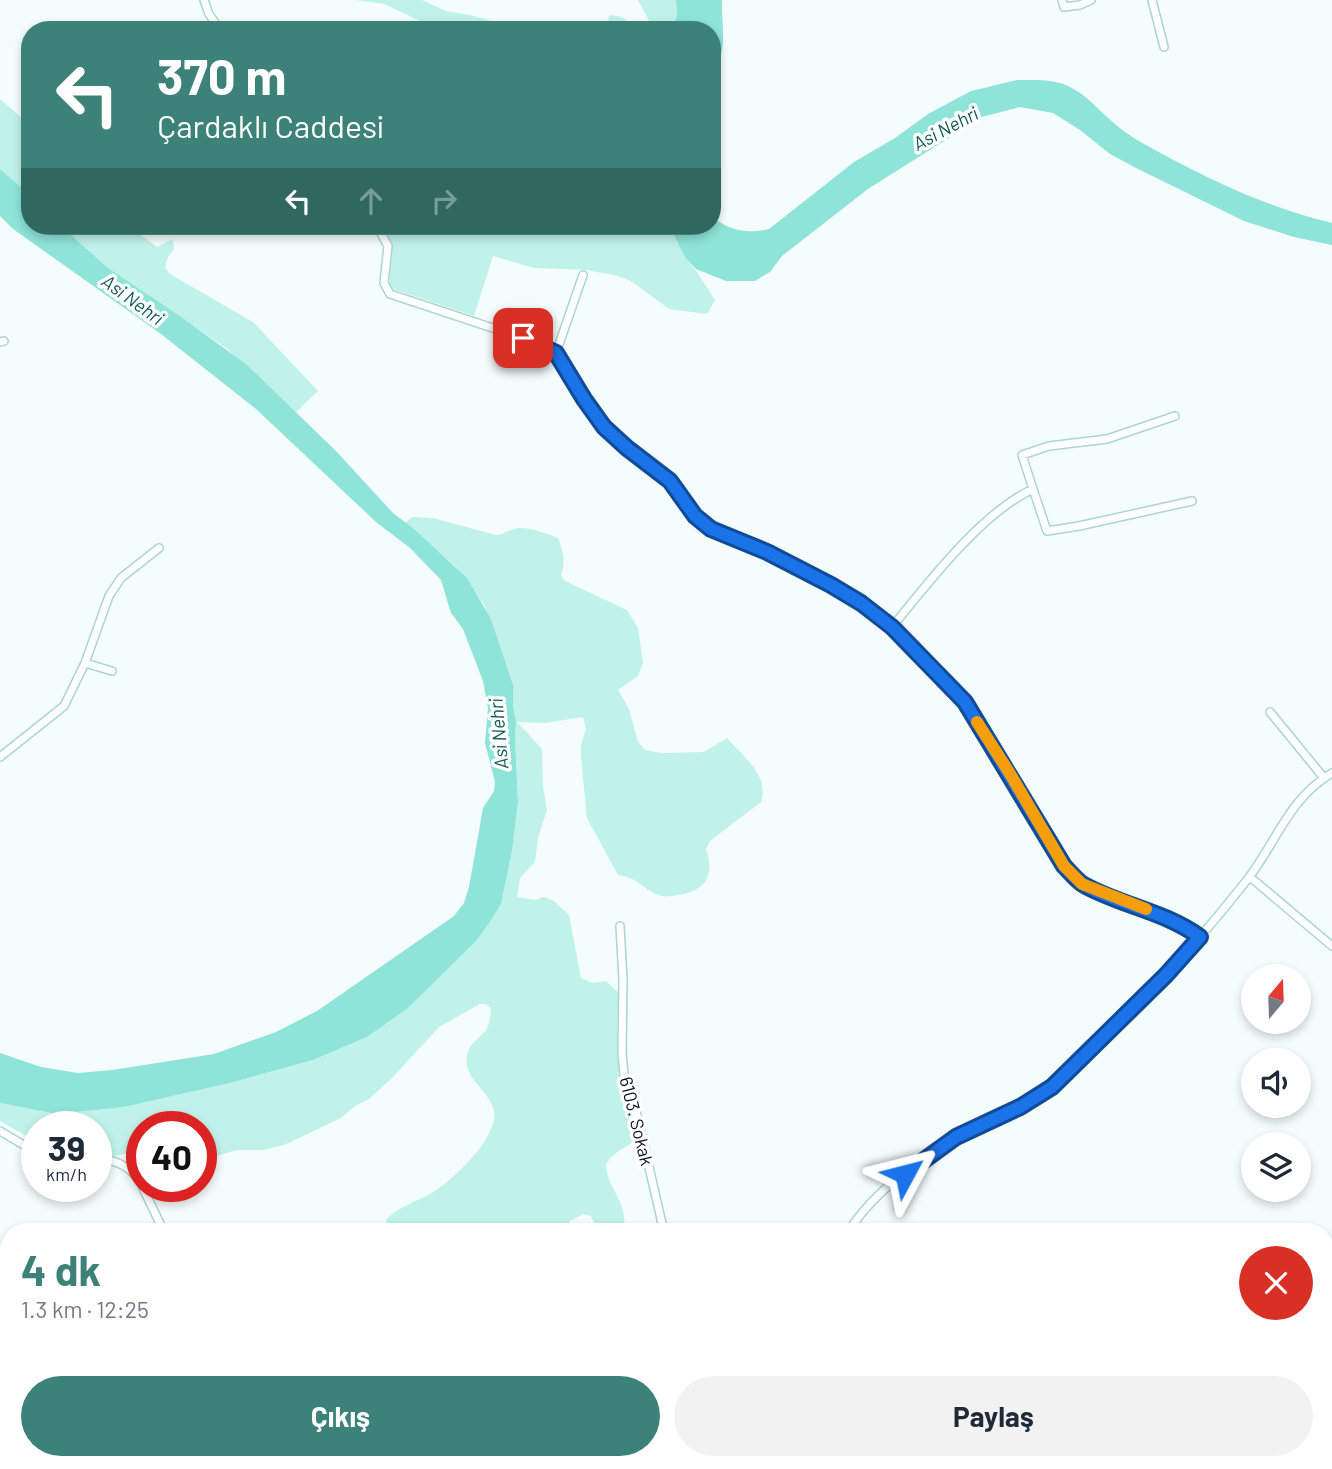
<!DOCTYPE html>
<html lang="tr">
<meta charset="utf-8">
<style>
:root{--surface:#fff;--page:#f2f2f3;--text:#1f2937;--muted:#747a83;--accent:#3c8279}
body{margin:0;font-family:Barlow,sans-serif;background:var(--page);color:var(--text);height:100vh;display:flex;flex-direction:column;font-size:26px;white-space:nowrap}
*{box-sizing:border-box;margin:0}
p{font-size:23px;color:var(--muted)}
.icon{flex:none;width:38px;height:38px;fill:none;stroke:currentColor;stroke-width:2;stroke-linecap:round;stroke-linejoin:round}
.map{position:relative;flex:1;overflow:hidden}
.sheet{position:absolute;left:0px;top:1223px;width:1334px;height:247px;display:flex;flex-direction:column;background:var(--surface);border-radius:28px 28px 0 0;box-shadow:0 4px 10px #0003}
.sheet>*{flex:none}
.banner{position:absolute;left:21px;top:21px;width:700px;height:214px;border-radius:28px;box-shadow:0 4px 10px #0003;background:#3c8279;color:#fff;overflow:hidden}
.needle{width:46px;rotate:19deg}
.buttons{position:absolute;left:1241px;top:964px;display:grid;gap:14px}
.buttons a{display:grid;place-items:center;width:70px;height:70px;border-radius:50%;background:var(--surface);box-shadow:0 4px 10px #0003;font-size:35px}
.speed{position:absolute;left:21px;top:1111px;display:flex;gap:14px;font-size:35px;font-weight:700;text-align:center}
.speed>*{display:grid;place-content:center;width:91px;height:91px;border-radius:50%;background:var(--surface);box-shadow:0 4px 10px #0003;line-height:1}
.speed small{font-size:18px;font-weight:400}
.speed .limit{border:10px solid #d22;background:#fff;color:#111}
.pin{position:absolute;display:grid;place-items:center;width:60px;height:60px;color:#fff;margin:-30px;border-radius:14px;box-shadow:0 4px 10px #0006}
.me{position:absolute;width:77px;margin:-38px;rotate:52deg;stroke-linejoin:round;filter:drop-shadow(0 0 5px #0008)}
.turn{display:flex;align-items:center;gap:24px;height:147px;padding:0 21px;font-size:32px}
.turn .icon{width:91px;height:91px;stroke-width:2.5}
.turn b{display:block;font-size:49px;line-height:60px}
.lanes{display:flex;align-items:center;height:66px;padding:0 21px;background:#0003;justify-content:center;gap:35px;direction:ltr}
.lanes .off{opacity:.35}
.round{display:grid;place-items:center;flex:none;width:74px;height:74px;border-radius:37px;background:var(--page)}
.head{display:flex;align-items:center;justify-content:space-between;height:119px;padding:0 21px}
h1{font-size:42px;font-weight:700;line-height:52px;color:var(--accent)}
.action{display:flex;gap:14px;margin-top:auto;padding:14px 21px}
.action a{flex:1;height:80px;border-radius:42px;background:var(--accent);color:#fff;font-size:28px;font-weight:700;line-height:80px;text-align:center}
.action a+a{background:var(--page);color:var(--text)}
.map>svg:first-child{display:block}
</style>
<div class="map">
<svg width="1332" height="1469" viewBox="0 0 1332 1469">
<rect width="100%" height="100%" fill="#f5fdfc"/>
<path fill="#c0f2ea" d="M355,0H422L446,11L470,15L524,30H439L384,4Z
M638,0H676L677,15L672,30H654Z
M610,15L622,17L639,30C627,30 611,33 608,18Z
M0,99L30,125V195L0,169Z
M61,226H129L157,247L173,239L174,249L168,257L165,268L170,274L253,322L318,391L296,412L226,348L108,268Z
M380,226H669C681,253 700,275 715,300L707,314L669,309L631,281L618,276L587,270L534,268L493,256L474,316L393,289C384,278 394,261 392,247C391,239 384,232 380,226Z
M413,517L433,518L496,535C504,535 509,529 518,528C531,527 545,533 558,538C563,551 566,561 561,575L565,581L627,610L638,628L643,663L638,676L618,690L629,709L638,742L645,750L662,753L704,752L727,738C743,756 770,776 761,802L710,841L706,849C715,875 706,891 678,895C671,896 664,898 656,894C640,887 639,878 618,875L587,818L581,758V745L586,729L583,717L545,723L517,722L542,749L543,786L547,810L538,838L535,862L520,878L517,897L535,900L544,897L554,901L569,915L581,978L593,983L606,981L619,993L617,1027L620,1075L638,1137C626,1150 617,1148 606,1164C607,1191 632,1205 622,1232H598L591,1216L583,1214L570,1221L564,1232H390L387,1229L386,1220C398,1206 417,1202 432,1193C453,1180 499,1137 494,1111C490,1090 462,1079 467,1055C469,1044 480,1038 486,1030C490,1024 490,1016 491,1009L486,1004H480L439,1027L393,1077L369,1099L355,1106L341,1118L284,1145L263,1150H238L201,1160V1127H142V1149L116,1156L96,1152V1127H37V1142L0,1121V1103L56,1114L124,1107L230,1083L313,1060L367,1037L407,1009L476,941L490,922L501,904L512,851L518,802L515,738L516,722L513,705V683L485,606L456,567L405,523Z"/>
<path fill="#8ee4d8" d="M676,0H722C721,27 729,51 712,74V30H672L677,15Z
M1017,80C1031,80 1046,79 1060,83C1080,89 1092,103 1107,117C1119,128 1131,137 1146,145C1203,177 1268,208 1332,223V245L1294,237L1244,221L1136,168L1110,154L1080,130L1053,113L1020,107L982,117L868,189L782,256L770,272L755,281H726L696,269L685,257L669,226H712V216C728,231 748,234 769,229L854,162L895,138L928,114L971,91Z
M0,169L30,195V226H34L48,234L50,226H61L108,268L177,314L246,364L336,451L393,513L414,529L467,578L490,617L513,684V705L516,722L515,738L518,802L512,851L501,904L490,922L476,941L407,1009L367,1037L313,1060L230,1083L124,1107L56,1114L0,1103V1053L41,1067L78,1073L112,1070L214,1054L276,1032L317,1011L454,916L464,903L469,887L483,808L494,791L495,782L485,743L488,708L483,681L463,629L451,613L441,580L410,548L376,522L256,409L161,334L13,229L0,216Z"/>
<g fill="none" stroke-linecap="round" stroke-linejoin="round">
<defs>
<path id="minor" d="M204,0L209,14L220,30
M1062,0L1064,7L1080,5L1091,0
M1152,0L1164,47
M377,226L388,246L384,283L390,294L538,343L556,353L584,399L604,427L627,448L670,481L702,522L718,533L767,552L848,595L892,627L942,677L965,702L1009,771L1064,866L1082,884L1159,914L1184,926L1201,937
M0,342L4,341
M556,353L583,275
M1033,489L1047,531L1079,526L1192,501
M892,627C929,582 980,514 1033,489L1022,455L1049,446L1107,439L1175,416
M85,663L112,671
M1270,712L1324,778
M0,757L64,706L85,663L109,596L121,578L159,548
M1250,877L1332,946
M620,926L623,980L622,1054L625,1083L636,1111L664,1232
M0,1131L37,1153
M96,1158C117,1160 132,1167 142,1185
M142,1186L164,1232
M848,1232C873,1192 931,1148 974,1127C1006,1111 1039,1100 1066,1075C1131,1015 1192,950 1247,880C1276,843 1289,798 1332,773
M295,1461L309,1469
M928,1461C961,1469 993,1468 1026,1461
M1099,1461L1111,1469
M1237,1461L1244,1469
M731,1469L741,1461"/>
</defs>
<use href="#minor" stroke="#abd6ce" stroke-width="10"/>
<use href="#minor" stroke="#fff" stroke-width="7"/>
</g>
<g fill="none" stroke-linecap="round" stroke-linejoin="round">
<defs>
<path id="route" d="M523,338L556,353L584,399L604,427L627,448L670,481L695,516L711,529L767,552L831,585L861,603L892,627L965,702L1064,866C1070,872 1077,881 1084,885C1122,906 1164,911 1200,937L1166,975L1052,1087L1020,1107L956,1137L905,1174"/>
</defs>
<use href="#route" stroke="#114b97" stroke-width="18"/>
<use href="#route" stroke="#1a73e8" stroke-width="12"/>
<path stroke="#f59e0b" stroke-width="12" d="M977,722L1009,772L1064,866L1082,884L1146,909"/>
</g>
<g text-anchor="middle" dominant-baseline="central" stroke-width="7" stroke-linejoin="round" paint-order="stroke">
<g font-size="18" fill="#051412" stroke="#fff">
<text transform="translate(637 1121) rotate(76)">6103. Sokak</text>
</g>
<g font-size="19" font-style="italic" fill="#125b53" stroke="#fff">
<text transform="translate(945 128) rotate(-28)">Asi Nehri</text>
<text transform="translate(133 299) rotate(36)">Asi Nehri</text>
<text transform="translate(498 734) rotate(-95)">Asi Nehri</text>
</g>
</g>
</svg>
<div class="buttons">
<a><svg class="needle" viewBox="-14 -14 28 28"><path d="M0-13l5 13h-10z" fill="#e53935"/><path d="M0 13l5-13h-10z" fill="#747a83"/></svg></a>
<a><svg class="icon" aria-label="sound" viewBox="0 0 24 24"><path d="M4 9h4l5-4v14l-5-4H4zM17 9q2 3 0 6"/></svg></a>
<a><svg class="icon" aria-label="layers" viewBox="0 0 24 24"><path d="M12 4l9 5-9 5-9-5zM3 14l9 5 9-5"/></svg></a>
</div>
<div class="speed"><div>39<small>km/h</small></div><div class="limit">40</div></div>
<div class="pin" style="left:523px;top:338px;background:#d93025"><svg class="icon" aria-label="arrive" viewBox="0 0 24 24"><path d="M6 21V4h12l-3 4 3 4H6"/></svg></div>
<svg class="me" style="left:905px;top:1174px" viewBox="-20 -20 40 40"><path d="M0-17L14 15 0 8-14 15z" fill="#1a73e8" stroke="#fff" stroke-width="4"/></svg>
<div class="banner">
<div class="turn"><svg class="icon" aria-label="left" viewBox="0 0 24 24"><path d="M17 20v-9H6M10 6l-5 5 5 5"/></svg><div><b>370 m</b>Çardaklı Caddesi</div></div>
<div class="lanes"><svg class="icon" aria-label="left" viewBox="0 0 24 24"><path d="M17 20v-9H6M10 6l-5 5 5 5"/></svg><svg class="icon off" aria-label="ahead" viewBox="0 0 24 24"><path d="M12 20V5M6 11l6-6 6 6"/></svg><svg class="icon off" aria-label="right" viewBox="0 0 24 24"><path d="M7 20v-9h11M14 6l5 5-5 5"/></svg></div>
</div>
<section class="sheet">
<div class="head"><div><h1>4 dk</h1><p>1.3 km · 12:25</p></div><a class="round" style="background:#d93025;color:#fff"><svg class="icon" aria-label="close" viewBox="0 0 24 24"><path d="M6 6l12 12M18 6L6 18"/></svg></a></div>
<div class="action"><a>Çıkış</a><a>Paylaş</a></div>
</section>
</div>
